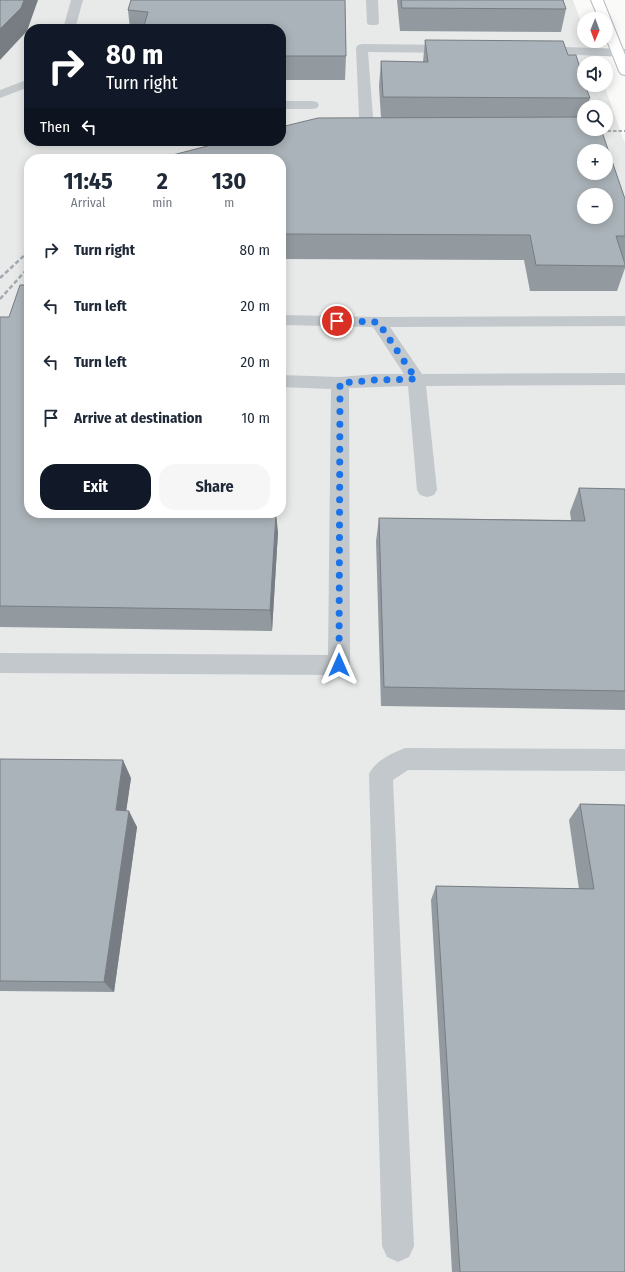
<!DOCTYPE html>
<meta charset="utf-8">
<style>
:root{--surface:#fff;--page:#f6f6f7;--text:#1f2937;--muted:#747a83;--accent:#111827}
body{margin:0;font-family:"Fira Sans Condensed",sans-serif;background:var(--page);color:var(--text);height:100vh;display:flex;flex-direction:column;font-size:15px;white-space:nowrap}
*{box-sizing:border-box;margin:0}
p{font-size:13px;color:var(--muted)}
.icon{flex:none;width:22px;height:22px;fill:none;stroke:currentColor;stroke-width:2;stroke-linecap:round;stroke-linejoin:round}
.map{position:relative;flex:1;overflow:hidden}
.sheet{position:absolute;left:24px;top:154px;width:262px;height:364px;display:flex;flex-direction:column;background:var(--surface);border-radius:16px;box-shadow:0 2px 10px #0003}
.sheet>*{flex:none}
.banner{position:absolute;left:24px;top:24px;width:262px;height:122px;border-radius:16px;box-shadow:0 2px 10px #0003;background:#111827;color:#fff;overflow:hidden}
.needle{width:26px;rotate:181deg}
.buttons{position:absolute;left:577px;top:12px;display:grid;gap:8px}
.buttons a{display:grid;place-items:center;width:36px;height:36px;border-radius:50%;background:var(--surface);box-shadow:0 2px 10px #0003;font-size:20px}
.pin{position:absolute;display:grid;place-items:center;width:34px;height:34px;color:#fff;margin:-17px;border:2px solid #fff;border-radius:50%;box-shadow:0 1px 4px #0007}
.me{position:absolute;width:44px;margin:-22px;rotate:0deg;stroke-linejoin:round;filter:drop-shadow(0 0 3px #0008)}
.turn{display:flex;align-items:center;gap:14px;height:84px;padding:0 16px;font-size:18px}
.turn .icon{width:52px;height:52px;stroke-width:2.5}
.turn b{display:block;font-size:28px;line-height:34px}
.then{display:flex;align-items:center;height:38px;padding:0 16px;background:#0003;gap:8px;font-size:15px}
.eta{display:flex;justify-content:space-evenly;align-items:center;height:68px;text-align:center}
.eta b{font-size:24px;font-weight:700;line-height:28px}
.button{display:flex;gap:8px;margin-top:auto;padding:8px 16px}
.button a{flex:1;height:46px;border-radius:16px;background:var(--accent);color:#fff;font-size:16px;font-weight:700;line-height:46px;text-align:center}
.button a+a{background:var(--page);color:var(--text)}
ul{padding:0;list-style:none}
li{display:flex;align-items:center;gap:12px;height:56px;padding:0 16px}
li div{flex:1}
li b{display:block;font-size:15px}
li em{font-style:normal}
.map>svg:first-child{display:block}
</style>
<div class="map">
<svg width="625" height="1272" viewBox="0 0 625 1272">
<rect width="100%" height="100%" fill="#fafaf8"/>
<path fill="#e8e9e9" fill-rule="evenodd" d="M0,0H573L584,31V41H588L596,63H584V85H604L625,144V1272H0ZM29,29H281V141H29ZM584,107H606V129H584ZM584,151H606V173H584ZM29,159H281V513H29ZM584,195H606V217H584Z"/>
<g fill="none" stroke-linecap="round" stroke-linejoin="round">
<defs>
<path id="major" d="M591,0H603L625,55V75L621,74L619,71L606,38V19H599Z"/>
</defs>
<use href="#major" stroke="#b5babe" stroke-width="2"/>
<path fill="#c3c8cc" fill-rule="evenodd" d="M71,0H83L75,29H63Z
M366,0H378L379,23L377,25H369L367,23Z
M362,44L454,45L458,46L460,49L458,52L454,53L368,52L373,117L371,120H361L359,117L356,48L358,45Z
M536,46L625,49V57L532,53L530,50L532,47Z
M29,79V87L0,98V90Z
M281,101H312L317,102L319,105L317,108L312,109H281Z
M281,315L378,317L625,316V326L390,327L422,374L625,373V385L426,386L437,490L434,495L427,497L420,495L417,490L408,386L349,388L350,665L347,672L339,675L0,673V653L328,655L331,389L281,387V375L340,377L375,374H404L373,327L281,325Z
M405,748L625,749V771L408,770L393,780L414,1246L409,1257L398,1262L387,1257L382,1246L369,774C375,761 392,753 405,748Z"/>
<use href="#major" fill="#fff" fill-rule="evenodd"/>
<path stroke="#a2aab0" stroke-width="2" stroke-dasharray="3.5 2" stroke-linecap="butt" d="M591,131H625"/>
<path stroke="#a2aab0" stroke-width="2.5" stroke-dasharray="4.5 2.5" stroke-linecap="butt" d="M0,278L29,251
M0,299L29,267"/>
</g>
<path fill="#929a9f" d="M131,0H345L346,56L345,80H281V29H130L128,10Z
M397,0H563L566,9L561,32L400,31Z
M425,40L568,55L590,98L587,107H584V129L625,199V261H624L625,264V268L617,291H530L524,260L281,259V159L381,118L379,86L381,61L423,62Z
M0,317H9L29,513L278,532L272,631L0,627Z
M579,488L625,489V710L381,706L376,541L379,518L571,520L570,512Z
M0,759L131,778L126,811L137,827L114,992L0,991Z
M580,804L625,805V1272H452L431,900L436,886L579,889L569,820Z"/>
<path fill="#777d82" d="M24,0H38L27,31L0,60V29Z
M276,513L278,532L272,631L270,610Z
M123,760L131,778L124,826L116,810Z
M129,811L137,827L114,992L104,982Z"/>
<path fill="#aab3b9" stroke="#777d82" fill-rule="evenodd" d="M0,0H24L21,8L0,29Z
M131,0H345L346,56H281V29H143L148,12L128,10Z
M401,0H563L566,9L402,8Z
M425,40L563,41L568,55H576L584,81V85H585L590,98L383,97L381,61L428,62Z
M584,117V129H601L625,199V236H616L625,264V266L536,265L530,235L281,234V159H157L227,141H281V127L318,118ZM584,151H606V173H584ZM584,195H606V217H584Z
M20,285H29V513H276L270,610L0,606V317H9Z
M579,488L625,489V691L384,687L379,518L585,521Z
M0,759L123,760L116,810L129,811L104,982L0,981Z
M580,804L625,805V1272H460L436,886L594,889Z"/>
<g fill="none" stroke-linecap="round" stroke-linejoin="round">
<path stroke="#1a73e8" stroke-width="7" stroke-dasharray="0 12.6" d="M337,321L378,322L416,379L375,380L340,383L339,665"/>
</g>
</svg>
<div class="buttons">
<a><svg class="needle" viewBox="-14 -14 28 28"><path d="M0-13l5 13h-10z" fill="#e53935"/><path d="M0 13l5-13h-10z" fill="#747a83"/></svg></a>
<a><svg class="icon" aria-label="sound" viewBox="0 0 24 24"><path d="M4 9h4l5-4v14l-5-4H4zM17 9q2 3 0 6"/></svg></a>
<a><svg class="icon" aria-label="search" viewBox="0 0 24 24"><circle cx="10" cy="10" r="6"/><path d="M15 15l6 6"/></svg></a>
<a>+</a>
<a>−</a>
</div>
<div class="pin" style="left:337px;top:321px;background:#d93025"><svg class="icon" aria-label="arrive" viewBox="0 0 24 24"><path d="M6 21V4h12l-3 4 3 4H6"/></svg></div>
<svg class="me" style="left:339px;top:665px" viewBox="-20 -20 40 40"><path d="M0-17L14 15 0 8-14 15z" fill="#1a73e8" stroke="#fff" stroke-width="4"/></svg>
<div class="banner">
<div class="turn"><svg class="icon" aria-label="right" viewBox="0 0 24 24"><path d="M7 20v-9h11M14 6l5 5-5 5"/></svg><div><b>80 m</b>Turn right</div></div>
<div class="then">Then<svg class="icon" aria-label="left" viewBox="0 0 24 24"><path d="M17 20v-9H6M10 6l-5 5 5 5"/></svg></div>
</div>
<section class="sheet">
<div class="eta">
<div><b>11:45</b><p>Arrival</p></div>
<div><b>2</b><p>min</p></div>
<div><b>130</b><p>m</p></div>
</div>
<ul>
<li><svg class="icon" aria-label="right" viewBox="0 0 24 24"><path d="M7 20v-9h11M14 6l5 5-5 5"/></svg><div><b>Turn right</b></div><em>80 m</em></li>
<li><svg class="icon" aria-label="left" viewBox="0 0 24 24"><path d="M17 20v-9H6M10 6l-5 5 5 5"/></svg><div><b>Turn left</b></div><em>20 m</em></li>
<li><svg class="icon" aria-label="left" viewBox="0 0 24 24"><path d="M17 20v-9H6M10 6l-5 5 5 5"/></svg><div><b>Turn left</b></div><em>20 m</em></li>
<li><svg class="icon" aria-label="arrive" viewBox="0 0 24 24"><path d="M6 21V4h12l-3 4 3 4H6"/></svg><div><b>Arrive at destination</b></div><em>10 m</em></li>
</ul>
<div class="button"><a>Exit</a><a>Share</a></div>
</section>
</div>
